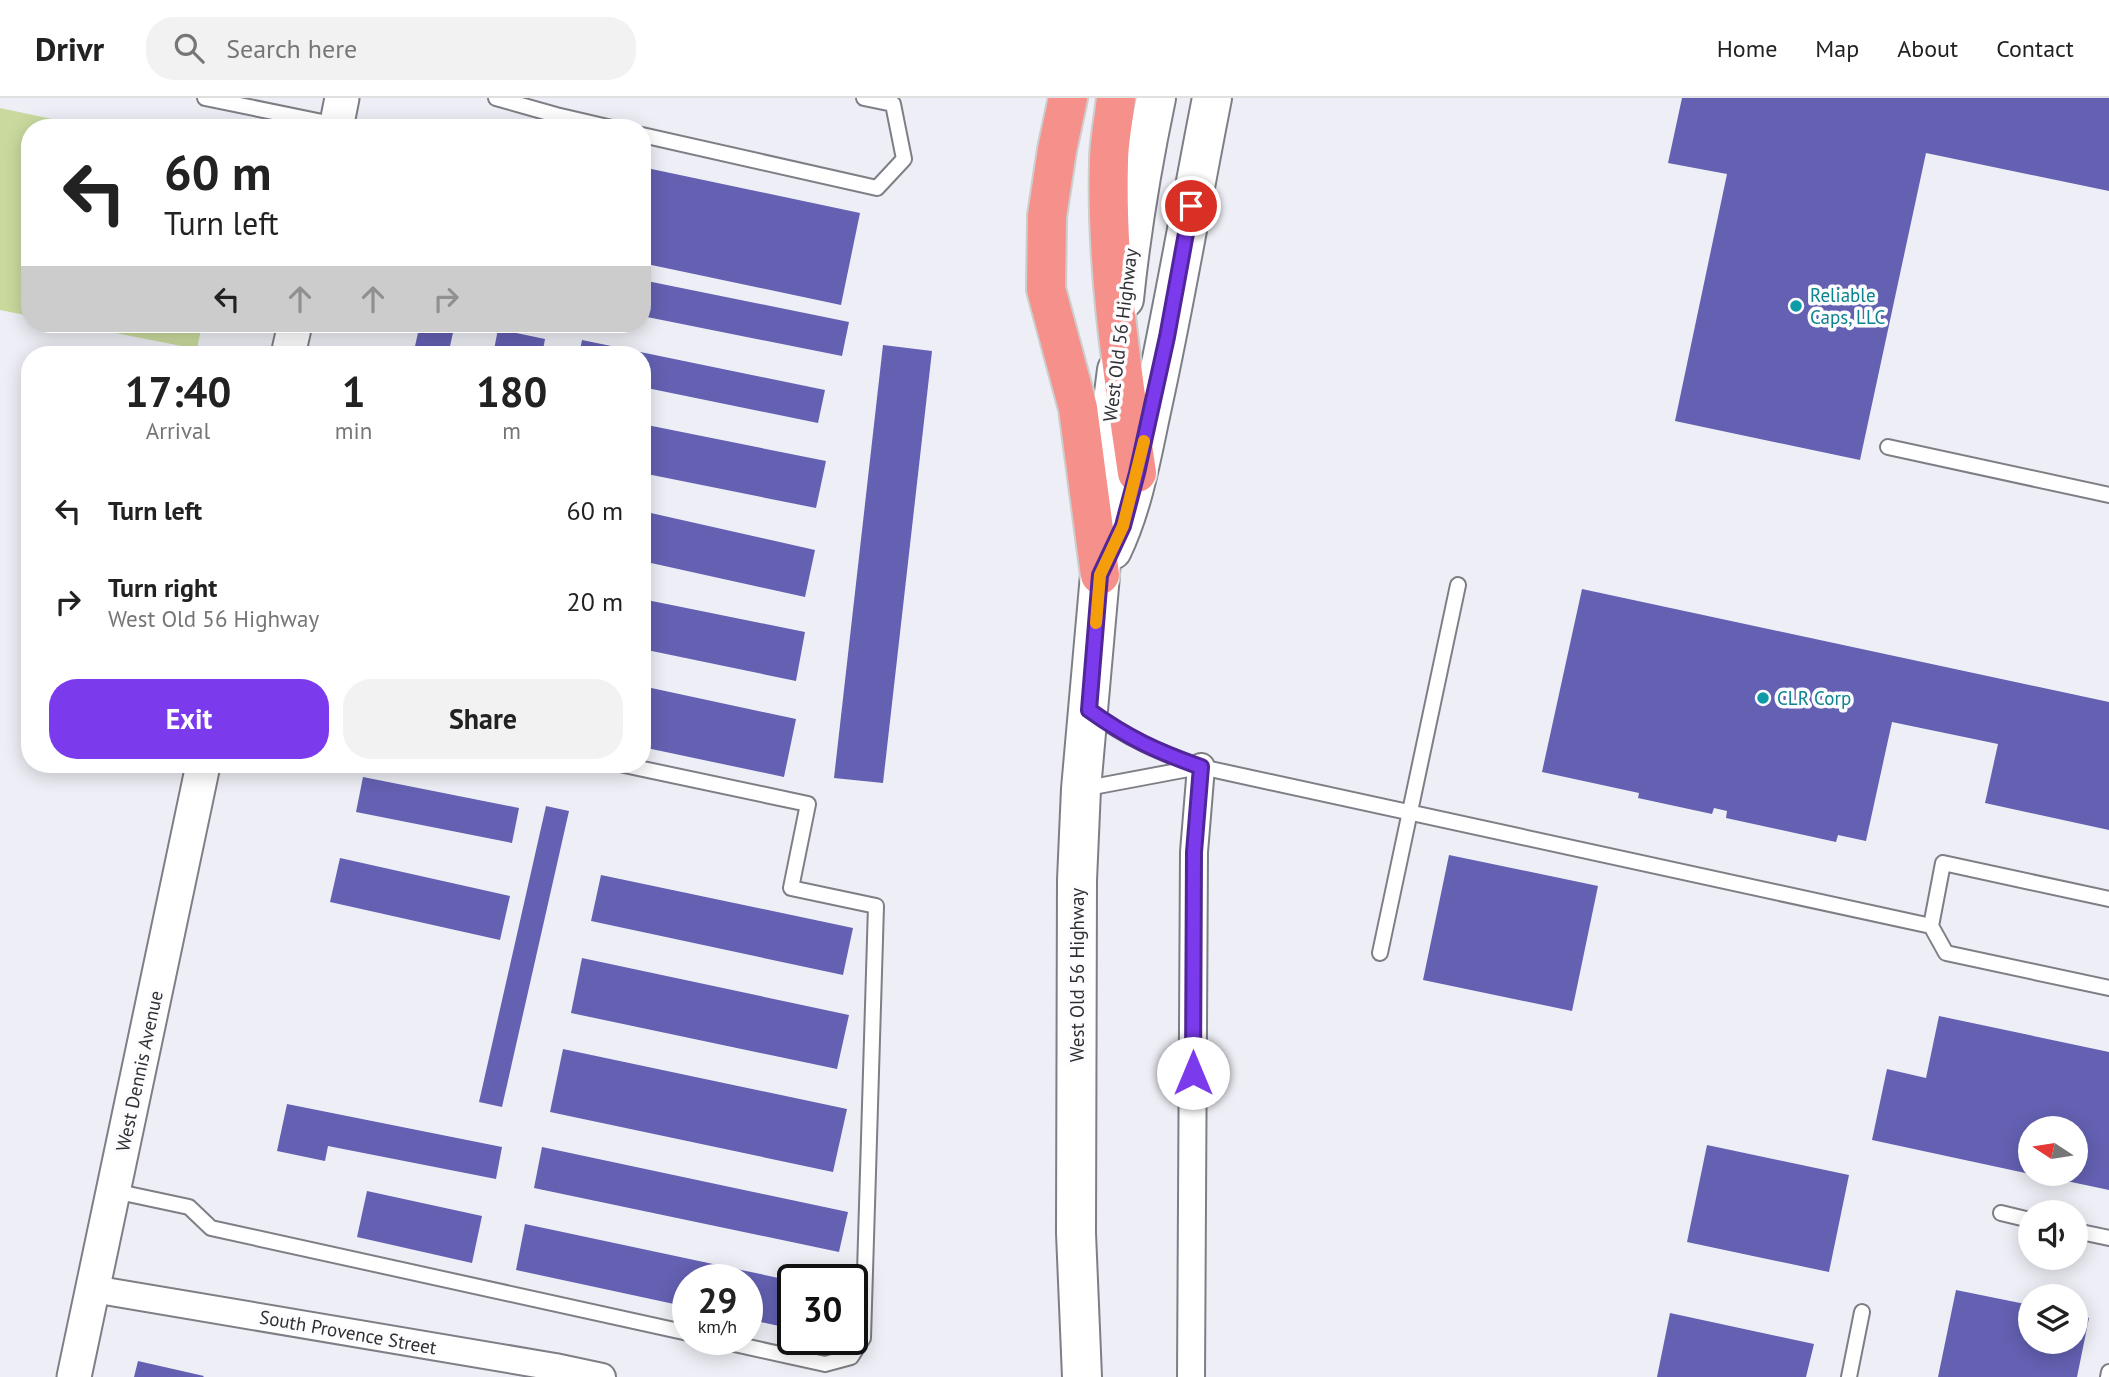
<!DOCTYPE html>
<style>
:root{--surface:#fff;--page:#f2f2f2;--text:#222;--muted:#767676;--line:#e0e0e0;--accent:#7c3aed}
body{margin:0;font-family:"PT Sans",sans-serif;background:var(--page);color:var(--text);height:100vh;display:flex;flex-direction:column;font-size:26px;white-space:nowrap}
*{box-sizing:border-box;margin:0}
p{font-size:23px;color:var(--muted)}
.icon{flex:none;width:38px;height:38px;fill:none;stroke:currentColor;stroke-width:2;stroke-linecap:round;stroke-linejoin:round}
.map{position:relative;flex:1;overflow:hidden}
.drawer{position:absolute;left:21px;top:248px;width:630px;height:427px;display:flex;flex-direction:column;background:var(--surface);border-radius:28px;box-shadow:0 4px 18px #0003}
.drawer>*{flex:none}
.banner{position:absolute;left:21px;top:21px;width:630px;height:214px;border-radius:28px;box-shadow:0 4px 18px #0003;background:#fff;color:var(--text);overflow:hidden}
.needle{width:46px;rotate:282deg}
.tools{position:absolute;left:2018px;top:1018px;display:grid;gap:14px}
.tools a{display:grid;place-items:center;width:70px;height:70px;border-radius:50%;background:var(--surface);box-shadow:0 4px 18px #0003;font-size:35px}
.speed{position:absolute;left:672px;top:1166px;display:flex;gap:14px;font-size:35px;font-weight:700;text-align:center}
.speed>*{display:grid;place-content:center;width:91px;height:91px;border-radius:50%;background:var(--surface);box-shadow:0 4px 18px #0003;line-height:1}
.speed small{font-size:18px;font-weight:400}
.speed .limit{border:4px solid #111;border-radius:10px;background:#fff;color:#111}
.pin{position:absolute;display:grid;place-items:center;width:60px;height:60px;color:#fff;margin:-30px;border:4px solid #fff;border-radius:50%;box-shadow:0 2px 7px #0007}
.me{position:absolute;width:77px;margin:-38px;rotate:0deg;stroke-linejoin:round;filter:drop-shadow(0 0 5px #0008)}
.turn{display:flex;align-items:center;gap:24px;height:147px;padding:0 28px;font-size:32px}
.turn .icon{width:91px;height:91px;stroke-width:2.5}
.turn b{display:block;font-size:49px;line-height:60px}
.lanes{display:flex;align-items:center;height:66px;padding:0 28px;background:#0003;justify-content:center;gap:35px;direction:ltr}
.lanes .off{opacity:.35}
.eta{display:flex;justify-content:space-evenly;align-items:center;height:119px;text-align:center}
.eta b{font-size:42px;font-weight:700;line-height:49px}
.action{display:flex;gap:14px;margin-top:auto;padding:14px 28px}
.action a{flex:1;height:80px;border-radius:28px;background:var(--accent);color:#fff;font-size:28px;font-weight:700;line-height:80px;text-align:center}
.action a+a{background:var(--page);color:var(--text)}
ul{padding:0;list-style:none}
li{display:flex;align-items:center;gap:21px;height:91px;padding:0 28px}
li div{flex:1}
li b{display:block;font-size:26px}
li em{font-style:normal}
header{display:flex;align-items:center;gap:42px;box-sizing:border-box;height:98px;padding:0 35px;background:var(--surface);border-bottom:2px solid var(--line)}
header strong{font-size:33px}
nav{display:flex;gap:38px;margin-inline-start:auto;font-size:24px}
.search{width:490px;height:63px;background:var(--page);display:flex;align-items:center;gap:18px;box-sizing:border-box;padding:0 24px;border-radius:28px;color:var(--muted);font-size:26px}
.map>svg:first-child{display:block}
</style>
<header>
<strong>Drivr</strong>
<div class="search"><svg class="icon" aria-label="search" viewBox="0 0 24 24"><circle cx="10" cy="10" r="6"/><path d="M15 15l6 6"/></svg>Search here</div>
<nav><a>Home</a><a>Map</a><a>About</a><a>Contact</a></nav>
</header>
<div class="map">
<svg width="2109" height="1279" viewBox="0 0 2109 1279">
<rect width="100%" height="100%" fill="#eeeef6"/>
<path fill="#cada9e" d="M0,10L95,30H30V218L0,212Z
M69,226H202L197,251Z"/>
<path fill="#6461b3" d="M1682,0H2109V93L1926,55L1860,362L1675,323L1727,76L1668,65Z
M642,69L860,115L841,207L642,165Z
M642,182L849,224L842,258L642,218Z
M420,226H455L448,257H413Z
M498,231L545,241L542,257H493Z
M582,242L825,292L818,325L642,289V257H579Z
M883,247L932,253L883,685L834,680Z
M642,326L826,363L816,410L642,375Z
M642,413L815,452L805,499L642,463Z
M1582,491L2109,604V732L1985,705L1998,646L1892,624L1866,743L1838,737L1836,744L1726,720L1727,713L1714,710L1712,716L1638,700L1639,695L1542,674Z
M642,501L805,534L796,583L642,551Z
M642,588L796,621L784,679L642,649Z
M363,679L519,710L512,745L356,714Z
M546,708L569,713L502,1009L479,1004Z
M1449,757L1598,788L1572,913L1423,882Z
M340,760L510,798L500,842L330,804Z
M601,777L853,830L843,877L591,823Z
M582,860L849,917L837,971L571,915Z
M1939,918L2109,954V1092L2038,1077L2076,1076V1031H2030V1076L1872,1042L1887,971L1926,980Z
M563,951L847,1011L833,1074L550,1014Z
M287,1006L502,1049L496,1081L328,1048L325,1063L277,1053Z
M1707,1047L1849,1077L1829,1174L1687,1144Z
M542,1049L848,1114L839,1154L534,1090Z
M367,1093L482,1118L472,1165L357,1139Z
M525,1126L793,1183V1231L747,1221V1181H688V1209L516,1172Z
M1956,1192L2030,1207V1244H2076V1217L2089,1220L2077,1279H1938Z
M1670,1215L1814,1246L1806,1279H1657Z
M138,1263L204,1278L203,1279H134Z"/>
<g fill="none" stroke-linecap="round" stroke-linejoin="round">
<defs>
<path id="service" d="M205,0L337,27
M496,0L556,17L612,30
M642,37L877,90L904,61L893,6L864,0
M1888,349L2109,397
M1091,614C1128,641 1158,654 1201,669L1931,828
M624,667L808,706L791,790L876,808L863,1240L851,1259L825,1266L712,1241
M1082,691L1199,669
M2109,801L1943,765L1931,828L1946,855L2109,890
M1380,855L1458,487
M114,1093L189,1109L211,1130L688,1235
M2001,1115L2030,1122
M2076,1133L2109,1140
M1849,1279L1862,1214
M2108,1279L2109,1274"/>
<path id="minor" d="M93,1191L555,1269L602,1279
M1191,1279L1194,754L1201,669"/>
<path id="tertiary" d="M336,30L342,0
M288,257L295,226
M74,1279L203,667"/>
<path id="secondary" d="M1124,201C1131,133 1142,67 1156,0
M1112,452C1134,406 1142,354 1153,304C1175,203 1192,101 1212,0
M1082,1279L1076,1135L1077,782L1081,691L1100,477L1104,373L1117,272"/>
<path id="trunk" d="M1068,0L1057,52L1047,118L1046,191L1078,310L1100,477
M1116,0C1114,21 1109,43 1109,64C1106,169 1122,272 1137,375"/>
</defs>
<use href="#service" stroke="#7e7f86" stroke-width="18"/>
<use href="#minor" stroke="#7e7f86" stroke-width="30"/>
<use href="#tertiary" stroke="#7e7f86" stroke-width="37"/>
<use href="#secondary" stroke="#7e7f86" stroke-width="42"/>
<use href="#trunk" stroke="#cdcdce" stroke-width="42"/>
<use href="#service" stroke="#fff" stroke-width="14"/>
<use href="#minor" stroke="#fff" stroke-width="26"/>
<use href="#tertiary" stroke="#fff" stroke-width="33"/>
<use href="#secondary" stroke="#fff" stroke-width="38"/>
<use href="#trunk" stroke="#f6908a" stroke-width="38"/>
</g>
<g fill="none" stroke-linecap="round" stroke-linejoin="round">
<defs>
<path id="route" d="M1191,108L1167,239L1137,375L1123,428L1100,477L1089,612C1128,640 1156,653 1201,669L1194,754L1193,975"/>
</defs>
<use href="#route" stroke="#51269a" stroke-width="18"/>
<use href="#route" stroke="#7c3aed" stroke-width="12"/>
<path stroke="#f59e0b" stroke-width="12" d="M1096,525L1100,477L1123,428L1144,343"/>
</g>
<g fill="#0f9aa8" stroke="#fcfcfe" stroke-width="2.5">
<circle cx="1796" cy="208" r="7"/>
<circle cx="1763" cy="600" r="7"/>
</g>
<g text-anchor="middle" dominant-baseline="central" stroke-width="7" stroke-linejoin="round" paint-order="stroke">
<g font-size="19" fill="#0d838f" stroke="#fcfcfe" text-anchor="start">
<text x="1810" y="197">Reliable<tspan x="1810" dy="22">Caps, LLC</tspan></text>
<text x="1777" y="600">CLR Corp</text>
</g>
<g font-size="19" fill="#2f2f32" stroke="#fcfcfe">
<text transform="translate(1120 237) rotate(-83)">West Old 56 Highway</text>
<text transform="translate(1077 877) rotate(-90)">West Old 56 Highway</text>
<text transform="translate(139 973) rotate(-78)">West Dennis Avenue</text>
<text transform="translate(348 1234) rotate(10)">South Provence Street</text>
</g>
</g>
</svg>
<div class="tools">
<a><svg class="needle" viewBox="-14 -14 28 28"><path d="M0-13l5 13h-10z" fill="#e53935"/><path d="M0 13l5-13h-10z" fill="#767676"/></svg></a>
<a><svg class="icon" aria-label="sound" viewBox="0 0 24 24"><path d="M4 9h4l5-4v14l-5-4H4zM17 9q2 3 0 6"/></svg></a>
<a><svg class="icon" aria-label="layers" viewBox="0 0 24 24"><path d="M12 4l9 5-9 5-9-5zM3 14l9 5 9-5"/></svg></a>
</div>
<div class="speed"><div>29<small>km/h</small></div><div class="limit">30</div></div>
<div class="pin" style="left:1191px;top:108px;background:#d93025"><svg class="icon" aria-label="arrive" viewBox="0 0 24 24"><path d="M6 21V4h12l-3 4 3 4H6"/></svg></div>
<svg class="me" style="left:1193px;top:975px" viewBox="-20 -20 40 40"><circle r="19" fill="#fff"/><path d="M0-13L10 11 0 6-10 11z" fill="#7c3aed"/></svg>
<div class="banner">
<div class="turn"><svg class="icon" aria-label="left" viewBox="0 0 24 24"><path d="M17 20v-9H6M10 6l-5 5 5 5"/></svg><div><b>60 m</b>Turn left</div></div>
<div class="lanes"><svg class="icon" aria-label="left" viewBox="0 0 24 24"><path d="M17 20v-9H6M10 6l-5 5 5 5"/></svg><svg class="icon off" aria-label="ahead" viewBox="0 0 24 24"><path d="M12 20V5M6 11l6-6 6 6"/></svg><svg class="icon off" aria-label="ahead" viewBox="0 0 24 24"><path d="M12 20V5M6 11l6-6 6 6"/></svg><svg class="icon off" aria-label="right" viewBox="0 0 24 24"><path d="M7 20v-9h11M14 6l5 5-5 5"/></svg></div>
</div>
<section class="drawer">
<div class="eta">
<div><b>17:40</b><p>Arrival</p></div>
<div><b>1</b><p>min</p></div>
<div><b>180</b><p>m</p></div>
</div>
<ul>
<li><svg class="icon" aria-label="left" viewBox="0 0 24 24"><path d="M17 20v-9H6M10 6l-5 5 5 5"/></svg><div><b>Turn left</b></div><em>60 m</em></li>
<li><svg class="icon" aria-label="right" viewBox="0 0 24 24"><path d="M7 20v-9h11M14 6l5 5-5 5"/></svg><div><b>Turn right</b><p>West Old 56 Highway</p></div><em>20 m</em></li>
</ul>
<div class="action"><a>Exit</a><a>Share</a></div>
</section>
</div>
